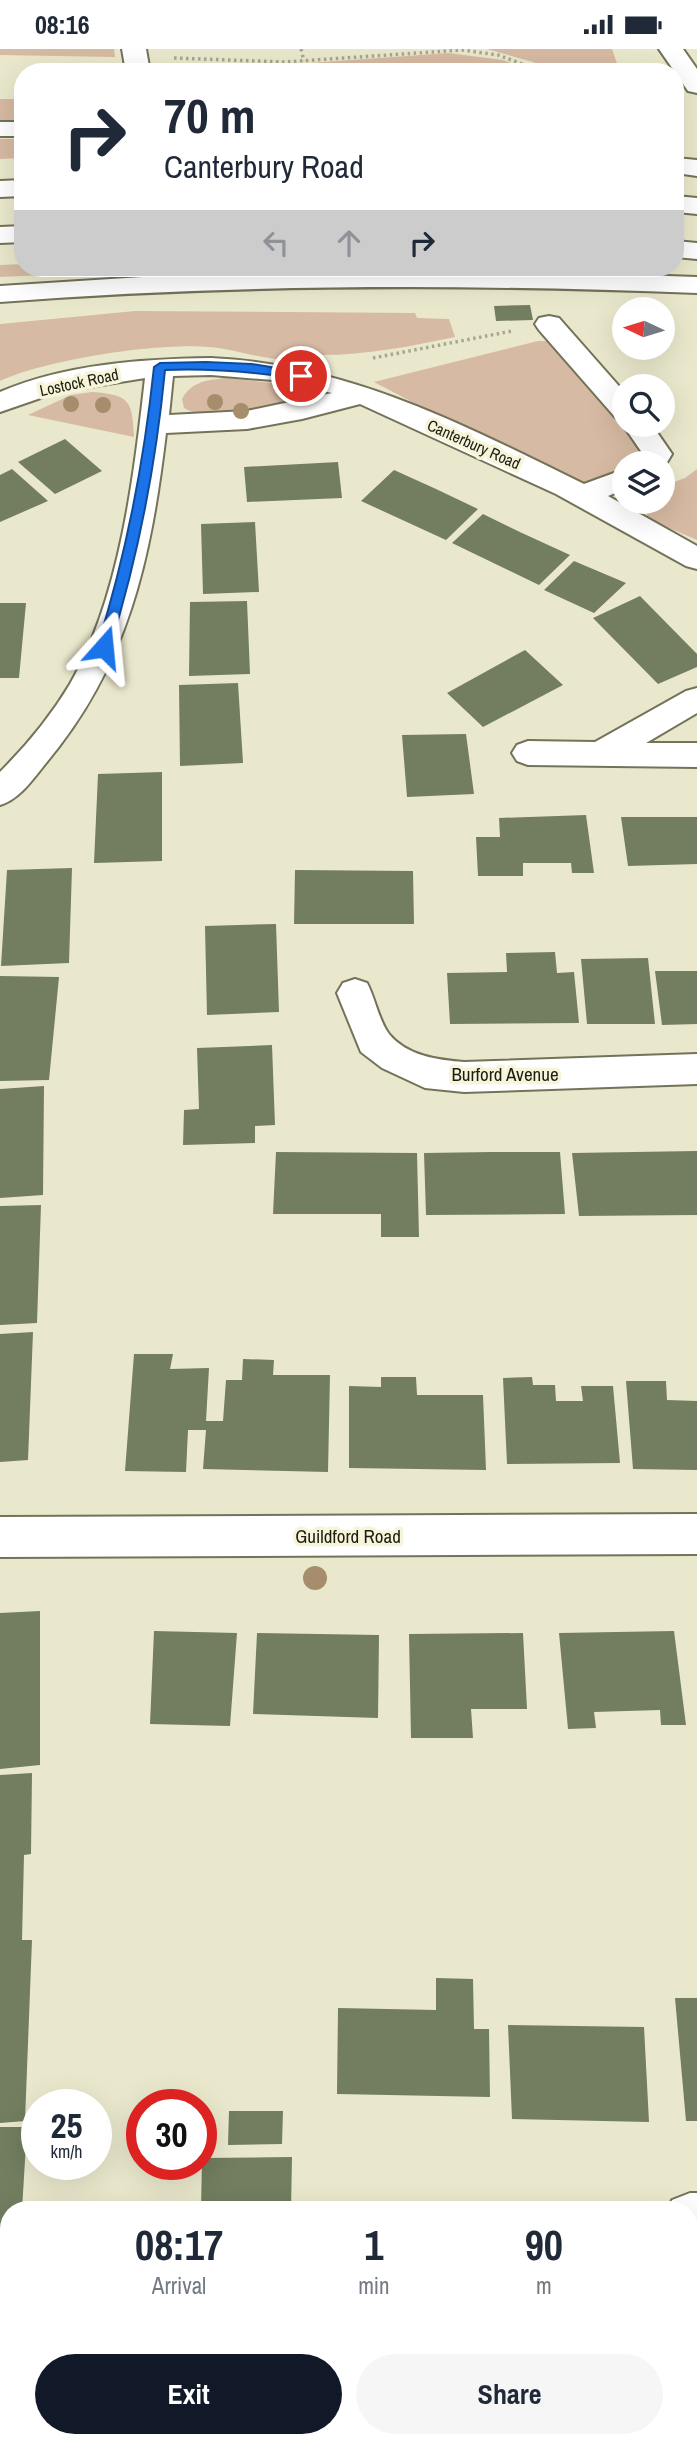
<!DOCTYPE html>
<style>
:root{--surface:#fff;--page:#f6f6f7;--text:#1f2937;--muted:#747a83;--accent:#111827}
body{margin:0;font-family:"Archivo Narrow",sans-serif;background:var(--page);color:var(--text);height:100vh;display:flex;flex-direction:column;font-size:26px;white-space:nowrap}
*{box-sizing:border-box;margin:0}
p{font-size:23px;color:var(--muted)}
.icon{flex:none;width:38px;height:38px;fill:none;stroke:currentColor;stroke-width:2;stroke-linecap:round;stroke-linejoin:round}
.map{position:relative;flex:1;overflow:hidden}
.side{position:absolute;left:0px;top:2152px;width:698px;height:247px;display:flex;flex-direction:column;background:var(--surface);border-radius:28px 28px 0 0;box-shadow:0 7px 28px #0002}
.side>*{flex:none}
.hud{position:absolute;left:14px;top:14px;width:670px;height:214px;border-radius:28px;box-shadow:0 7px 28px #0002;background:#fff;color:var(--text);overflow:hidden}
.needle{width:46px;rotate:274deg}
.fabs{position:absolute;left:612px;top:248px;display:grid;gap:14px}
.fabs a{display:grid;place-items:center;width:63px;height:63px;border-radius:50%;background:var(--surface);box-shadow:0 7px 28px #0002;font-size:35px}
.speed{position:absolute;left:21px;top:2040px;display:flex;gap:14px;font-size:35px;font-weight:700;text-align:center}
.speed>*{display:grid;place-content:center;width:91px;height:91px;border-radius:50%;background:var(--surface);box-shadow:0 7px 28px #0002;line-height:1}
.speed small{font-size:18px;font-weight:400}
.speed .limit{border:10px solid #d22;background:#fff;color:#111}
.pin{position:absolute;display:grid;place-items:center;width:60px;height:60px;color:#fff;margin:-30px;border:4px solid #fff;border-radius:50%;box-shadow:0 2px 7px #0007}
.me{position:absolute;width:77px;margin:-38px;rotate:18deg;stroke-linejoin:round;filter:drop-shadow(0 0 5px #0008)}
.turn{display:flex;align-items:center;gap:24px;height:147px;padding:0 35px;font-size:32px}
.turn .icon{width:91px;height:91px;stroke-width:2.5}
.turn b{display:block;font-size:49px;line-height:60px}
.lanes{display:flex;align-items:center;height:66px;padding:0 35px;background:#0003;justify-content:center;gap:35px;direction:ltr}
.lanes .off{opacity:.35}
.eta{display:flex;justify-content:space-evenly;align-items:center;height:119px;text-align:center}
.eta b{font-size:42px;font-weight:800;line-height:49px}
.button{display:flex;gap:14px;margin-top:auto;padding:14px 35px}
.button a{flex:1;height:80px;border-radius:42px;background:var(--accent);color:#fff;font-size:28px;font-weight:800;line-height:80px;text-align:center}
.button a+a{background:var(--page);color:var(--text)}
.status{display:flex;justify-content:space-between;align-items:center;height:49px;padding:0 35px;background:var(--surface);direction:ltr}
.status svg{height:19px;fill:currentColor}
.map>svg:first-child{display:block}
</style>
<div class="status"><b>08:16</b><svg viewBox="0 0 49 12"><path d="M0 12V9h3v3zM5 12V6h3v6zM10 12V3h3v9zM15 12V0h3v12zM26 1h20v11H26zM47 4h2v5h-2z"/></svg></div>
<div class="map">
<svg width="697" height="2398" viewBox="0 0 697 2398">
<rect width="100%" height="100%" fill="#eae8cc"/>
<path fill="#d7baa3" d="M0,0H114L115,8L0,6Z
M487,0H612L620,23H554L533,13Z
M448,4L503,11L535,23H284L283,16Z
M0,50H23V72L0,71Z
M0,90H23V109L0,110Z
M23,215V219H199L0,228V216Z
M135,262L415,264L417,269L449,270L455,288C407,298 362,307 313,306C306,306 300,311 293,311C265,312 236,300 209,298C159,293 44,311 0,332V275Z
M538,292H554L625,362V376L652,415H625V428L585,444L374,333Z
M227,329L291,336L305,343V351C272,359 215,377 184,359L182,350C192,332 207,331 227,329Z
M92,343C131,346 132,352 134,388L28,366L71,346Z
M697,420V491L648,470L644,453H663V437L685,429Z"/>
<path fill="#727e5f" d="M530,256L533,271L496,272L494,257Z
M65,390L102,422L55,445L18,413Z
M338,413L342,449L247,453L244,418Z
M12,420L48,452L0,473V426Z
M394,421L436,440L478,460L446,491L361,452Z
M483,465L522,484L570,506L539,536L452,494Z
M255,473L259,543L203,545L201,475Z
M574,512L626,534L594,564L544,541Z
M640,547L697,605V618L658,635L593,569Z
M247,552L250,625L189,627L190,553Z
M0,554H26L19,629H0Z
M525,601L563,636L483,678L447,644Z
M238,634L243,714L180,717L179,636Z
M466,685L474,745L407,748L402,686Z
M162,723V812L94,814L98,725Z
M586,766L594,824H572L571,814H523V827H478L476,788H500L499,769Z
M621,768H697V815L628,817Z
M72,819L69,914L1,917L7,821Z
M295,821L413,822L414,875H294Z
M276,875L279,963L207,966L205,877Z
M555,903L557,924L574,923L579,974L450,975L447,924L507,923L506,904Z
M648,909L655,975H587L581,910Z
M655,922H697V975L662,976Z
M0,927L59,928L49,1031L0,1032Z
M272,996L275,1076L255,1077V1094L183,1096L184,1061L199,1060L197,999Z
M44,1037L43,1146L0,1149V1040Z
M697,1102V1166L579,1167L572,1104Z
M276,1103L417,1104L419,1188H381V1165H273Z
M492,1103H560L565,1165L426,1166L424,1104Z
M41,1156L37,1274L0,1276V1157Z
M33,1283L28,1411L0,1413V1285Z
M134,1305H173L170,1320L209,1319L206,1372H223L226,1331H242L243,1310L274,1311L273,1326H330L328,1423L203,1420L206,1381H188L186,1423L125,1422Z
M381,1328H416L417,1346H483L486,1421L349,1419V1337L381,1338Z
M532,1328L533,1336H555L556,1352H583L581,1337H613L620,1414L507,1415L503,1329Z
M626,1332H666L667,1351L697,1352V1421L633,1420Z
M40,1562V1716L0,1720V1564Z
M154,1582L237,1584L230,1677L150,1675Z
M674,1582L686,1676H661L660,1661L594,1663L596,1679L568,1680L559,1584Z
M257,1584L379,1586L378,1669L253,1665Z
M523,1584L527,1660H471L473,1689H411L409,1585Z
M32,1724L31,1805L24,1806L22,1891H32L25,2072L0,2074V1726Z
M436,1929L473,1930L474,1980H489L490,2048L337,2045L338,1959L436,1961Z
M675,1949H697V2072H686Z
M508,1976L644,1978L649,2073L512,2070Z
M229,2062H283L282,2095L228,2096Z
M0,2078H27L22,2161H9V2179H3L2,2190H0Z
M292,2108L291,2161H201L202,2109Z
M0,2226H9V2288L0,2290Z
M697,2315V2366L695,2367L690,2316Z
M325,2390H472L473,2398H325Z
M521,2390H687V2398H521Z"/>
<g fill="none" stroke-linecap="round" stroke-linejoin="round">
<defs>
<path id="minor" d="M122,0H146L150,23H126Z
M659,0H683L697,20V44L688,42Z
M549,267L559,269L625,344V371L615,368L539,281L535,275L539,269Z
M211,309C348,315 464,376 584,435L625,420V440L608,447L697,497V520L686,517L556,445L360,355L302,370L247,380L166,384C151,509 129,615 46,714C33,730 20,750 0,756V723C26,697 51,667 70,635C120,549 134,427 145,329L58,343L0,363V343C65,315 142,310 211,309ZM211,326L273,331L332,344L247,362L169,366L173,327Z
M625,373V376H652L672,405L663,420V415H638L643,405L623,376Z
M697,639V664L646,694H697V718L528,716L517,712L512,704L517,696L528,692L595,693L686,642Z
M355,930L367,934C375,949 379,972 389,985C407,1007 438,1011 464,1013L697,1005V1035L464,1043L425,1039L382,1019L361,1003L337,944L343,934Z
M697,1465V1505L0,1508V1468Z
M690,2144H697V2194H690V2161H668L672,2151Z"/>
<path id="highway" d="M0,73H23V87H0Z
M676,109L697,111V127L676,124Z
M23,131V147L0,148V132Z
M676,147L697,149V165L676,163Z
M23,177V193L0,194V178Z
M676,192L697,194V210L676,208Z
M348,221L523,222L697,228V244C464,235 232,235 0,253V237L174,226Z"/>
</defs>
<use href="#minor" stroke="#747259" stroke-width="4"/>
<use href="#highway" stroke="#747259" stroke-width="4"/>
<path stroke="#a8a690" stroke-width="3.5" stroke-dasharray="2.5 3.5" stroke-linecap="butt" d="M301,0L304,12
M174,9L285,13L462,1L498,6L544,23
M373,309L512,282"/>
<use href="#minor" fill="#fff" fill-rule="evenodd"/>
<use href="#highway" fill="#fff" fill-rule="evenodd"/>
</g>
<g fill="#a68e6c">
<circle cx="215" cy="353" r="8"/>
<circle cx="71" cy="355" r="8"/>
<circle cx="103" cy="356" r="8"/>
<circle cx="241" cy="362" r="8"/>
<circle cx="315" cy="1529" r="12"/>
</g>
<path fill="#1a73e8" stroke="#114b97" stroke-width="2" d="M206,313L252,315L301,323L307,327L301,330C255,323 212,319 165,321C156,415 138,508 110,598L104,602L99,601L97,598C126,507 144,413 154,318L160,314Z"/>
<g text-anchor="middle" dominant-baseline="central" stroke-width="7" stroke-linejoin="round" paint-order="stroke">
<g font-size="16" fill="#1c1c12" stroke="#f7f5d9">
<text transform="translate(79 333) rotate(-12)">Lostock Road</text>
<text transform="translate(474 395) rotate(24)">Canterbury Road</text>
</g>
<g font-size="19" fill="#1c1c12" stroke="#f7f5d9">
<text x="505" y="1025">Burford Avenue</text>
<text x="348" y="1487">Guildford Road</text>
</g>
</g>
</svg>
<div class="fabs">
<a><svg class="needle" viewBox="-14 -14 28 28"><path d="M0-13l5 13h-10z" fill="#e53935"/><path d="M0 13l5-13h-10z" fill="#747a83"/></svg></a>
<a><svg class="icon" aria-label="search" viewBox="0 0 24 24"><circle cx="10" cy="10" r="6"/><path d="M15 15l6 6"/></svg></a>
<a><svg class="icon" aria-label="layers" viewBox="0 0 24 24"><path d="M12 4l9 5-9 5-9-5zM3 14l9 5 9-5"/></svg></a>
</div>
<div class="speed"><div>25<small>km/h</small></div><div class="limit">30</div></div>
<div class="pin" style="left:301px;top:327px;background:#d93025"><svg class="icon" aria-label="arrive" viewBox="0 0 24 24"><path d="M6 21V4h12l-3 4 3 4H6"/></svg></div>
<svg class="me" style="left:104px;top:598px" viewBox="-20 -20 40 40"><path d="M0-17L14 15 0 8-14 15z" fill="#1a73e8" stroke="#fff" stroke-width="4"/></svg>
<div class="hud">
<div class="turn"><svg class="icon" aria-label="right" viewBox="0 0 24 24"><path d="M7 20v-9h11M14 6l5 5-5 5"/></svg><div><b>70 m</b>Canterbury Road</div></div>
<div class="lanes"><svg class="icon off" aria-label="left" viewBox="0 0 24 24"><path d="M17 20v-9H6M10 6l-5 5 5 5"/></svg><svg class="icon off" aria-label="ahead" viewBox="0 0 24 24"><path d="M12 20V5M6 11l6-6 6 6"/></svg><svg class="icon" aria-label="right" viewBox="0 0 24 24"><path d="M7 20v-9h11M14 6l5 5-5 5"/></svg></div>
</div>
<section class="side">
<div class="eta">
<div><b>08:17</b><p>Arrival</p></div>
<div><b>1</b><p>min</p></div>
<div><b>90</b><p>m</p></div>
</div>
<div class="button"><a>Exit</a><a>Share</a></div>
</section>
</div>
